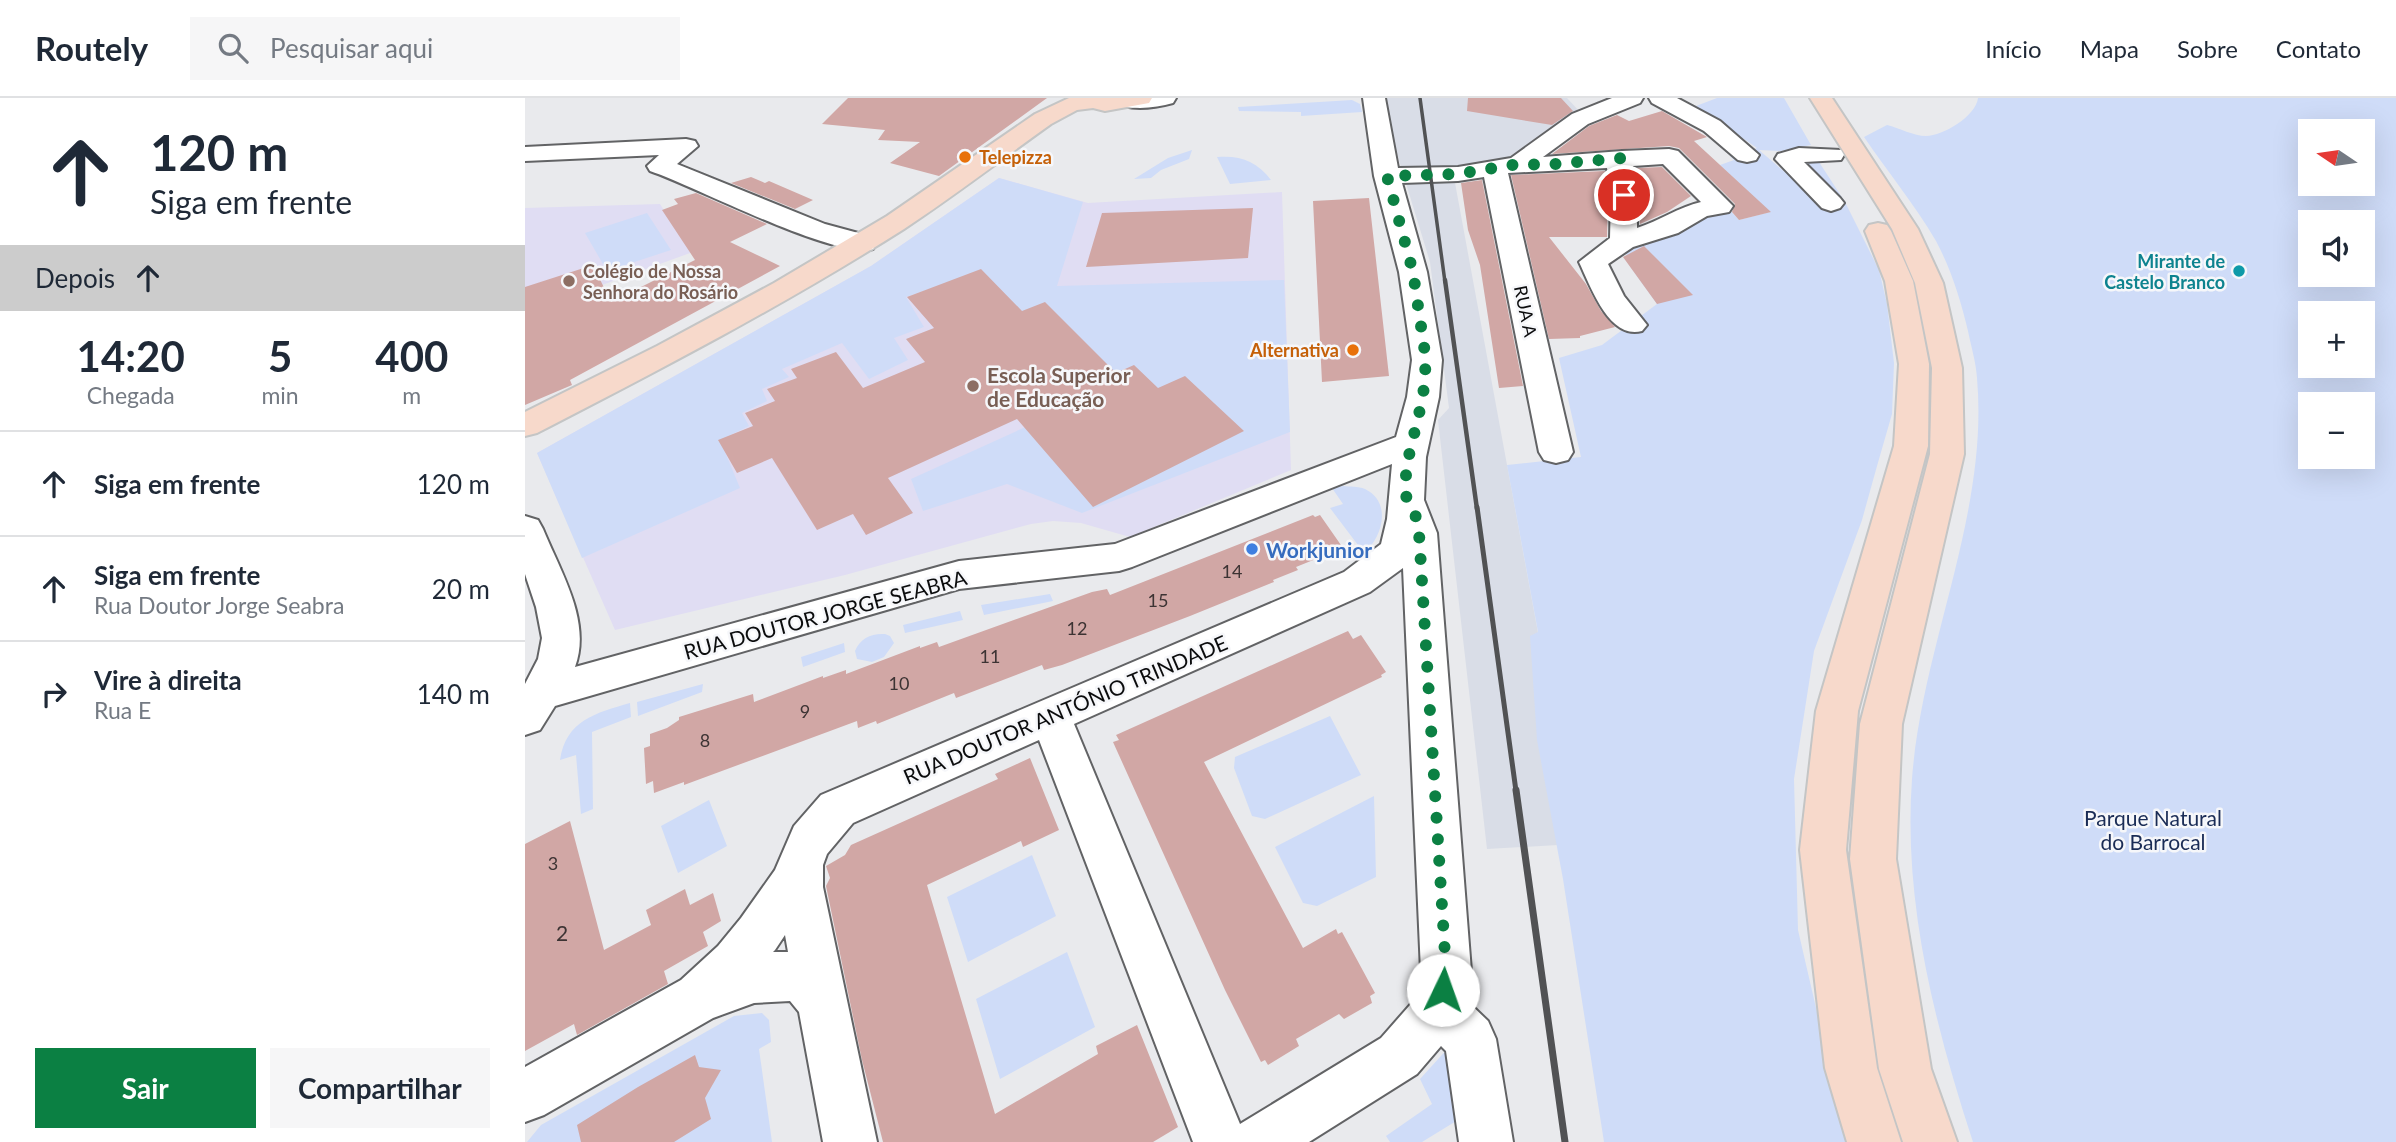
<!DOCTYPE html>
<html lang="pt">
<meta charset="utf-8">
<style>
:root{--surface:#fff;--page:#f6f6f7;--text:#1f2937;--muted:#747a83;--line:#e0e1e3;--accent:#0b8043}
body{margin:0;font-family:Lato,sans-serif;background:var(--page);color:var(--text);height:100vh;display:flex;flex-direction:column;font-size:26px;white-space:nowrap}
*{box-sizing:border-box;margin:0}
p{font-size:23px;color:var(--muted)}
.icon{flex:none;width:38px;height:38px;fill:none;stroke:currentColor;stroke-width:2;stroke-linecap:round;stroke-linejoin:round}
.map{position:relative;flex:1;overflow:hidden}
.sheet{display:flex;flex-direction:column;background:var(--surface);width:525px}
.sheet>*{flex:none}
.banner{background:#fff;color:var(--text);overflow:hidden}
.needle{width:46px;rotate:283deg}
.buttons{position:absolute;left:1773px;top:21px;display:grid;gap:14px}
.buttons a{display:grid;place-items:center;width:77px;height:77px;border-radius:0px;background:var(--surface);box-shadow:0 7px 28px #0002;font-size:35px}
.pin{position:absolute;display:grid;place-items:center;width:60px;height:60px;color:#fff;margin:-30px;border:4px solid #fff;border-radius:50%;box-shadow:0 2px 7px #0007}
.me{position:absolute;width:77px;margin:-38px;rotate:3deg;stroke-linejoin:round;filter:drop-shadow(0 0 5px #0008)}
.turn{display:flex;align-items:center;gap:24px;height:147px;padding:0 35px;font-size:32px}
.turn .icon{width:91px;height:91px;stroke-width:2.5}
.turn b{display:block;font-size:49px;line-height:60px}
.then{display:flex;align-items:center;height:66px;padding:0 35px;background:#0003;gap:14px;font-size:26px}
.eta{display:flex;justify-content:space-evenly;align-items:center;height:119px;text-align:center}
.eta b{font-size:42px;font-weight:700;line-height:49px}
.cta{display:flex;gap:14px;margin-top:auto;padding:14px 35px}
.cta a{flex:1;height:80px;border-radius:0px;background:var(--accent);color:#fff;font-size:28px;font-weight:700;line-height:80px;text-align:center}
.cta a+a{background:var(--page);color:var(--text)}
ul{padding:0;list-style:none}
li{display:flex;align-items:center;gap:21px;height:105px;padding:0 35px;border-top:2px solid var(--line)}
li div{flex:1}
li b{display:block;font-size:26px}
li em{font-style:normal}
header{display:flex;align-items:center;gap:42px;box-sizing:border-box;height:98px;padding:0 35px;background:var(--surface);border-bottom:2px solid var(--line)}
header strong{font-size:33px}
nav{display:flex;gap:38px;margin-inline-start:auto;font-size:24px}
.search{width:490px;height:63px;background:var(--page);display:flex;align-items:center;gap:18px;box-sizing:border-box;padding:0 24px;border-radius:0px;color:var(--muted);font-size:26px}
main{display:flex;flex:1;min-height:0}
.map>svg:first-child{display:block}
</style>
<header>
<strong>Routely</strong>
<div class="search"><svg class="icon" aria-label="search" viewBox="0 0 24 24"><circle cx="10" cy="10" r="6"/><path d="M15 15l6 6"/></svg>Pesquisar aqui</div>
<nav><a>Início</a><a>Mapa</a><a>Sobre</a><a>Contato</a></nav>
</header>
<main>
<section class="sheet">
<div class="banner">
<div class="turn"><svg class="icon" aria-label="ahead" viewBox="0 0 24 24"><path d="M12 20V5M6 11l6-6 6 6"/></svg><div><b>120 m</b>Siga em frente</div></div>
<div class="then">Depois<svg class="icon" aria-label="ahead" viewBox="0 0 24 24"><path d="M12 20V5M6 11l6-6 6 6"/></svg></div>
</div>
<div class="eta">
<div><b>14:20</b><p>Chegada</p></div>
<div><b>5</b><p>min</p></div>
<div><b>400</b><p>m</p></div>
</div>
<ul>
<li><svg class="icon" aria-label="ahead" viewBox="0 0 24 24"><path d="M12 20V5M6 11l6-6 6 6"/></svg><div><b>Siga em frente</b></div><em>120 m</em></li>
<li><svg class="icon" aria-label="ahead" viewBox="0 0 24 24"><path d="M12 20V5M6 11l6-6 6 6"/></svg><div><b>Siga em frente</b><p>Rua Doutor Jorge Seabra</p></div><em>20 m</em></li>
<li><svg class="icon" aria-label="right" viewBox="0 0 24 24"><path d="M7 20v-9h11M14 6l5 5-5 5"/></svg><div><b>Vire à direita</b><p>Rua E</p></div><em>140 m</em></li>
</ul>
<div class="cta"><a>Sair</a><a>Compartilhar</a></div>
</section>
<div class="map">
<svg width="1871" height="1044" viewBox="0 0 1871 1044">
<rect width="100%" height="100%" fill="#e9eaed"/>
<path fill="#d9dde7" d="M855,0H1042L1055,14L1006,53L974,67L928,74L1013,535L1033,747L962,751L913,322L924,310L905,164Z"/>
<path fill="#e0ddf3" d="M474,80L563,105L757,94L766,372L605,439L556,425L528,423L506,426L320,477L90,532L12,355L346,168Z
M135,106L156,140L176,151L0,215V110Z"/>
<path fill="#cfdcf8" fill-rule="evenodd" d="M1192,0H1259L1286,47L1256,53L1234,52L1305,113L1309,112L1273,61L1294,64L1320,104L1354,172L1362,206L1369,265L1367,316L1352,368L1337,422L1289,553L1269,681L1273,832L1322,1044H1079L1038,781L1012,642L1005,538L1013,534L982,367L1056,359L1034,260L1077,247L1132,206L1104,167L1098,143L1201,108L1214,122L1245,114L1195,67L1209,62L1205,58L1232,50L1171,8Z
M1453,0H1871V1044H1448C1410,928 1378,804 1387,681C1397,546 1464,417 1452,280C1451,264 1446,248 1443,233C1436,203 1426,171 1411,143C1390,107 1362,73 1339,39L1362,27C1374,30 1389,38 1401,38C1418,38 1451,18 1453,0ZM1785,33H1838V86H1785ZM1785,124H1838V177H1785ZM1785,215H1838V268H1785ZM1785,306H1838V359H1785Z
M827,2L835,6L837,14L776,18V14L714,13L713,9Z
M667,52L664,61L636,72L626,80L609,81L643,60Z
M692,59C715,57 732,63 746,82L705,86Z
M474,80L558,104L532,188L759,182L765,334L557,415L482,386L398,413L386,381L549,307L629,300L587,285L495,217L454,174L381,199L399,229L369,240L383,262L344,281L317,245L257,271L264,279L237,291L242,303L217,315L224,328L195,342L215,390L57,460L12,355L346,168Z
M122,115L146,152L82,173L60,135Z
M818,388C825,389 833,388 840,391C867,404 858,439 839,455L805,410L818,406L807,390Z
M525,496L528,503L459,517L456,507Z
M435,513L438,522L380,535L378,527Z
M360,536L365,538L369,545L359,559L347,564L332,561L330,553C335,540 347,535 360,536Z
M319,545L320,554L278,569L276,559Z
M178,586L177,594L113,618L112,604Z
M105,605L106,619L67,634L68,711L56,716L51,657L35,662C41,622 71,615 105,605Z
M805,618L836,677L740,721L727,718L709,670L710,659Z
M849,698L851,779L792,808L778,805L750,749Z
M184,702L202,748L153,775L136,728Z
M507,757L531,818L443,864L422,799Z
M542,854L570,929L475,981L451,901Z
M237,915L244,922L246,944L234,951L247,1044H2L16,1027L209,918Z
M925,948L941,1017L897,1044H865L861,1038L907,1006L895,981Z"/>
<path fill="#d1a7a5" d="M323,0H522L414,78L365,65L395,44L353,42L360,32L297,26Z
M943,0H1036L1048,13L1027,27L942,13Z
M1137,13L1182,39L1169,43L1246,114L1214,122L1207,114L1210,106L1154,50L1144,48L1027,56L1064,28L1092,17L1104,23Z
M1137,69L1166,98L1142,114L1115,126L1111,70Z
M1080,73L1083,97L1082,139H1024L1061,186L1076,213L1090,229L1055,238V240L1024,241L986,77Z
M226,79L240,85L244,83L288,102L270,111L206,85Z
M957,82L998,288L974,290L955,167L943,132L936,85Z
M171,95L242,126L205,144L255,168L45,282L47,287L0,307V189L68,167L86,204L170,162L137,112L153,106L149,101Z
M844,100L864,278L797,284L788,103Z
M728,110L723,160L561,169L577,115Z
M1119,148L1168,197L1132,206L1098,159Z
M456,171L497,213L520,204L591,275L609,267L633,290L660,278L719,333L568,409L492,321L363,380L388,415L341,437L328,416L292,432L247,360L212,375L193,342L228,328L220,315L250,303L242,291L272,280L266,271L311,254L338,290L400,264L381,241L409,230L382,199Z
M788,417L790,419L795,417L818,450L771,469L773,472L748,482L749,484L665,518L537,567L519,572L517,567L431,600L429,595L352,626L351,623L333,630L332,623L159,687V684L129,695L128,683L121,686L119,650L125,648V636L142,630L154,622V619L228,596L229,604L298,578V580L321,572V576L395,548V550L412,544L414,549L567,494L582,491L585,497Z
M823,533L828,541L836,537L861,574L856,577L857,579L679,664L778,850L811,831L813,836L817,834L850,895L845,898L847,905L819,921L814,916L771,941L774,948L743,967L740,962L736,964L700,892L588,644L594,642L591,637Z
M505,660L534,732L498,749L496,743L402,787L470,1016L573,956L571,948L612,927L653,1029L628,1044H358L337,962L301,788L305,780L301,768L320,757L326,747L473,681L470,676Z
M45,723L79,852L126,827L121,812L160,791L165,807L188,795L196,823L178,834L183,848L139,873L143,886L52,937L49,926L0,953V746Z
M170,957L174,969L196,972L180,1000L186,1021L149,1044H56L52,1027L113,989Z"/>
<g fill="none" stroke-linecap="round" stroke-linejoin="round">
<defs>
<path id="minor" d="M598,0H651L648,5C633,9 614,12 599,8L596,3Z
M838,0H860L873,70L933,69L986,60L1047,16L1087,0H1118L1115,5L1063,26L1018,59L1097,53L1144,51L1153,53L1208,108L1204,114L1182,118L1153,135L1108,149L1083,166L1099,198L1122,227L1117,233C1084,242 1066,189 1054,164L1085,140L1086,97L1082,70L983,75L1048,354L1043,362L1031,365L1019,362L1014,354L959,79L933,83L877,85L902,174L917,262L914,299L901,359L899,402L912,435L946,873L941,902L963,923L971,941L988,1044H934L921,953L916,948L892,976L784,1044H668L514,642L328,725L302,756L298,767V789L352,1044H298L274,914L265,903L229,905L188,920L19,1017L0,1024V969L156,882L193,848L216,820L250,772L269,728L296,697L819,474L856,446L862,421L867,366L607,469L594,473L434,491L30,608L15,632L0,637V586L13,561L17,540L11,509L0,476V418L13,422L18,431C35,473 67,523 50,569L434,463L590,446L871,339L882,299L887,262L874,174L849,78ZM1138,66L1176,104C1154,109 1134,123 1112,130V97L1108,68ZM878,470L896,873L892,899L856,940L715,1026L549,626L845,494ZM260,837L263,854H248L250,852Z
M1124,0H1152L1195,23L1234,57L1231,62L1222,64L1213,62L1179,33L1127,5Z
M161,41L170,43L173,48L152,66L300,126L348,139L352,145L348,151C308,161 172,89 125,73L122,68L134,57L0,63V49Z
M1274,50L1316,52L1319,57L1316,62L1279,64L1315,100L1319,105L1315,110L1306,113L1297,110L1250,61L1253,56Z"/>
<path id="major" d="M544,0H627L624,5L580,13L568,10L552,12L526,26C477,61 429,98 379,131C261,206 136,271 12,335L0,338V314L132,248L249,185L362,118L510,16Z
M1285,0H1307L1393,131L1418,185L1437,270L1439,356L1377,626L1371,761L1406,971L1432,1044H1378L1354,971L1325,761L1335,626L1405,356L1407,270L1390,185L1367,131Z
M1353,125L1362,127L1366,133L1388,183L1404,266L1403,348L1333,613L1321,752L1352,970L1376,1044H1322L1300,970L1275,752L1291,613L1369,348L1374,266L1360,183L1340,133L1344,127Z"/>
</defs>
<use href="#minor" stroke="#626365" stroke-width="4"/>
<use href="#major" stroke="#c4c5c5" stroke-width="4"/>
<use href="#minor" fill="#fff" fill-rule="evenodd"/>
<use href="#major" fill="#f7d9cb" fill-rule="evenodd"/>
<path stroke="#515254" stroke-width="3.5" d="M895,0L920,184"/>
<path stroke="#515254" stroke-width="4.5" d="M920,182L952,411"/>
<path stroke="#515254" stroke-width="5" d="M952,409L991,693"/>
<path stroke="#515254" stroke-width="7" d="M991,692L1040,1044"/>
</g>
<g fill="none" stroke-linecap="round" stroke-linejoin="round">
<path stroke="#0b8043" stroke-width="12" stroke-dasharray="0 21.6" d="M918,892L921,873L894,435L891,419L881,398V370L898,299L901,262L888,174L862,78L933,76L993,66L1020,67L1097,60L1094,73L1099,97"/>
</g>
<g fill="#e8710a" stroke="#f6f7fa" stroke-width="2.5">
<circle cx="440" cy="59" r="7"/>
<circle cx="828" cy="252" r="7"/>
</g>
<circle fill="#0f9aa8" stroke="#f6f7fa" stroke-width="2.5" cx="1714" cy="173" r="7"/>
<g fill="#8d6e63" stroke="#f6f7fa" stroke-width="2.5">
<circle cx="44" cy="183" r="7"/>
<circle cx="448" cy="288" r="7"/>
</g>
<circle fill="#3f7fe0" stroke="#f6f7fa" stroke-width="2.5" cx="727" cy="451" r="7"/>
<g text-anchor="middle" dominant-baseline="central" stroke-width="5" stroke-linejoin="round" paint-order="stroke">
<g font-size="18" font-weight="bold" fill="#c56008" stroke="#f6f7fa" text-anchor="start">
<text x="454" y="59">Telepizza</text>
<text x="814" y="252" text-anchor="end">Alternativa</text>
</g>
<g font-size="18" font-weight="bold" fill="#0d838f" stroke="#f6f7fa" text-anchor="end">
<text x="1700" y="163">Mirante de<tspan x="1700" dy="21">Castelo Branco</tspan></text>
</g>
<g font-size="18" font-weight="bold" fill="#785e54" stroke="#f6f7fa" text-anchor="start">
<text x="58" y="173">Colégio de Nossa<tspan x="58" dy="21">Senhora do Rosário</tspan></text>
</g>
<g font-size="18" fill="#0b0c0d" stroke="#f6f7fa">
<text transform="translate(1001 213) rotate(78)">RUA A</text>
</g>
<g font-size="18" fill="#3c3333">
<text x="707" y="473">14</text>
<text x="633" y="502">15</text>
<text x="552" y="530">12</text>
<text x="465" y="558">11</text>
<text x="374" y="585">10</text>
<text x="280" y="613">9</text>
<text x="180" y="642">8</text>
<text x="28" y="765">3</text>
</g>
<g font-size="21" font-weight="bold" fill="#785e54" stroke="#f6f7fa" text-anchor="start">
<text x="462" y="276">Escola Superior<tspan x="462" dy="24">de Educação</tspan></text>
</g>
<g font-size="21" font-weight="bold" fill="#366cbe" stroke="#f6f7fa" text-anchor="start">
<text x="741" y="451">Workjunior</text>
</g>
<g font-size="21" fill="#0b0c0d" stroke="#f6f7fa">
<text transform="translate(300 516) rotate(-15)">RUA DOUTOR JORGE SEABRA</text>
<text transform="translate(540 611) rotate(-23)">RUA DOUTOR ANTÓNIO TRINDADE</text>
</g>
<g font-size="21" fill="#1a2c56" stroke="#f6f7fa">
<text x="1628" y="719">Parque Natural<tspan x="1628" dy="24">do Barrocal</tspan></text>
</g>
<g font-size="21" fill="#3c3333">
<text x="37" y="834">2</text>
</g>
</g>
</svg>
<div class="buttons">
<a><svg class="needle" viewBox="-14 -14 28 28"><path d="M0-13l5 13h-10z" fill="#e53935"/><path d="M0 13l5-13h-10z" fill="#747a83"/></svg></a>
<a><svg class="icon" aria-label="sound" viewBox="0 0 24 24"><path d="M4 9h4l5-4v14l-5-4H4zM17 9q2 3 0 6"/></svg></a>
<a>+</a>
<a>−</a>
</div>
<div class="pin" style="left:1099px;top:97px;background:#d93025"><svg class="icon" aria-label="arrive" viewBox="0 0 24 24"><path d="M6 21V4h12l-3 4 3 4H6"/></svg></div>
<svg class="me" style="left:918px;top:892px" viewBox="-20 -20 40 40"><circle r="19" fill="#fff"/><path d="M0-13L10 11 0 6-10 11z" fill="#0b8043"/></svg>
</div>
</main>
